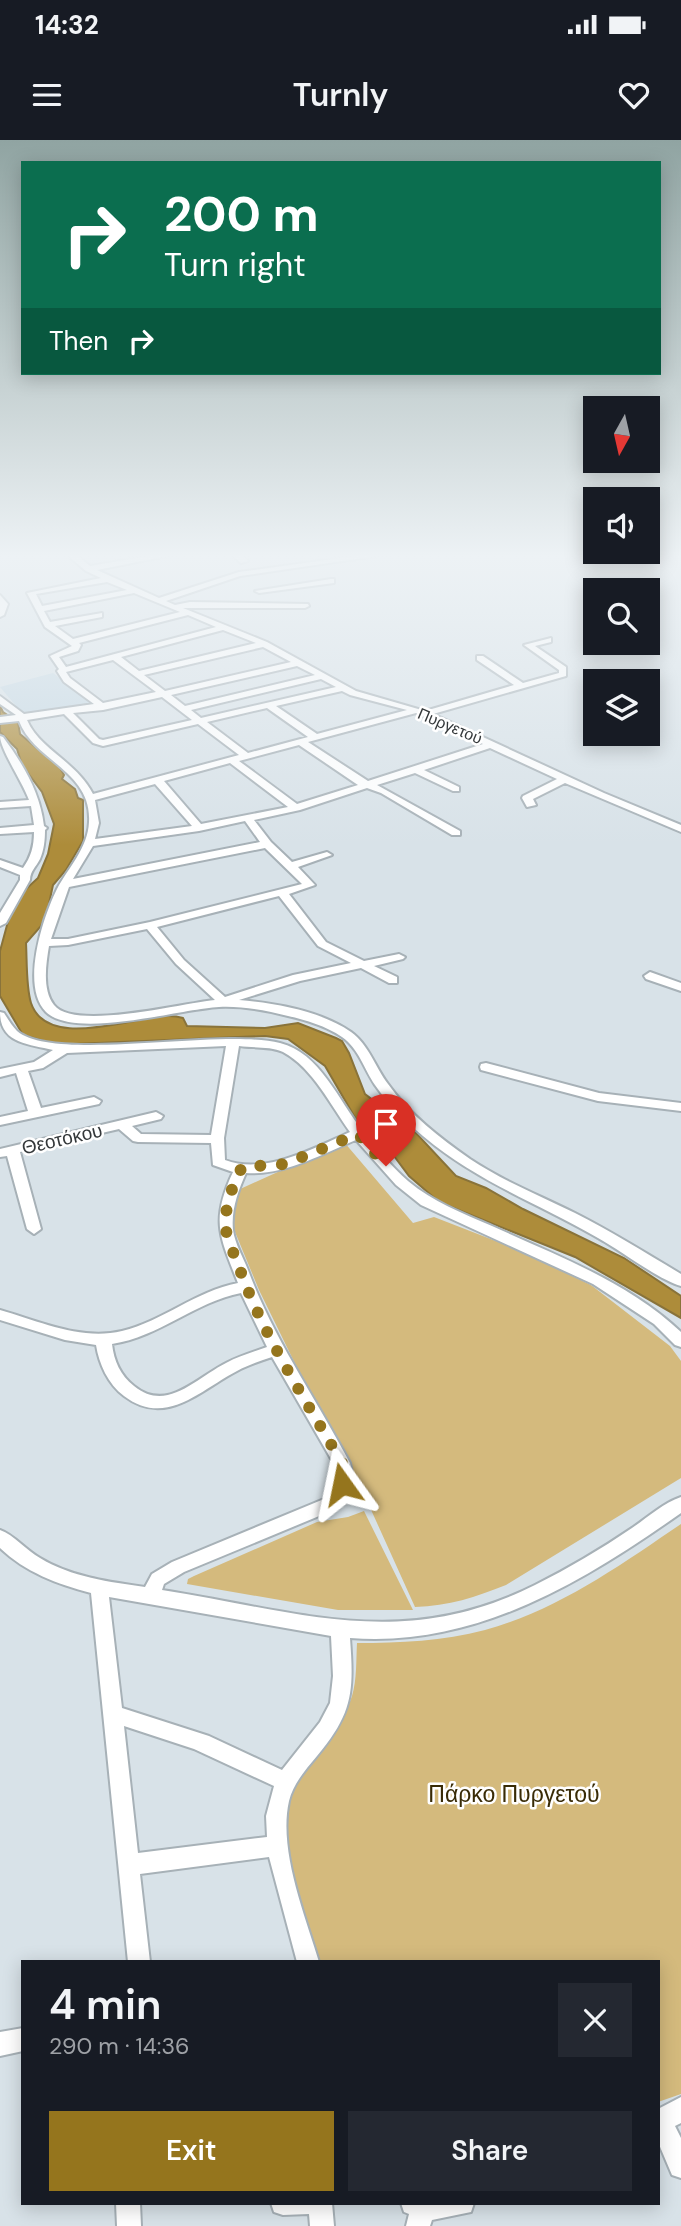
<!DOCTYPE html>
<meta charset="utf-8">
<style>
:root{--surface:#171b24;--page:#242831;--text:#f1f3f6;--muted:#9ea1a6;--accent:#95751d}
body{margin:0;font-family:"DM Sans",sans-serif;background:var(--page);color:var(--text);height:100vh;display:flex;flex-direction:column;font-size:26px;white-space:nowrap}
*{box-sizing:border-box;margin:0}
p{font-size:23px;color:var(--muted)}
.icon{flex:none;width:38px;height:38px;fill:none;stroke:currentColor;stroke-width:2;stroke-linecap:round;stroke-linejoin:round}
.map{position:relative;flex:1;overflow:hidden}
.drawer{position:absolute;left:21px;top:1820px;width:639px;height:245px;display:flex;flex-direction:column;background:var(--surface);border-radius:0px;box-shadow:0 4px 18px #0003}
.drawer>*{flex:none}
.guide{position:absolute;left:21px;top:21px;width:640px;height:214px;border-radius:0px;box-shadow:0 4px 18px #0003;background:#0b6e4f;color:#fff;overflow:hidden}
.needle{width:46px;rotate:188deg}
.buttons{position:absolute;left:583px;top:256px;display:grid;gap:14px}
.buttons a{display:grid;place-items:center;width:77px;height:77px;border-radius:0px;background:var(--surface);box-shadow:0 4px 18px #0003;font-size:35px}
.pin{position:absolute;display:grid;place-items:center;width:60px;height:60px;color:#fff;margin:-72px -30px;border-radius:50% 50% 50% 0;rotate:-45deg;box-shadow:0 0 7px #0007}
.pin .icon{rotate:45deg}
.me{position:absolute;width:77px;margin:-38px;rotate:348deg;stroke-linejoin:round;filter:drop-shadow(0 0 5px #0008)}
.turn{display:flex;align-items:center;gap:24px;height:147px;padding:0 28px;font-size:32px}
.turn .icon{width:91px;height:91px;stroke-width:2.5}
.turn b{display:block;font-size:49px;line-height:60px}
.then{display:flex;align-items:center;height:66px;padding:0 28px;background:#0003;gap:14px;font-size:26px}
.round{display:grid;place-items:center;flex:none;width:74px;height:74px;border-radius:0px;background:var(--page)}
.overview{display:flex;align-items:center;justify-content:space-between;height:119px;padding:0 28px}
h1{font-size:42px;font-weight:600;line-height:52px}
.cta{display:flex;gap:14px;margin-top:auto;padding:14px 28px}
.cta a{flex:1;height:80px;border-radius:0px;background:var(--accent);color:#fff;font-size:28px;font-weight:600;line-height:80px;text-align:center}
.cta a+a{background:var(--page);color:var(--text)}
.status{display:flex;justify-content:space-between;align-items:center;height:49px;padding:0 35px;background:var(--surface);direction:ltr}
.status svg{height:19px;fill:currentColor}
header{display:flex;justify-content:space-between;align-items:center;height:91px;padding:0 28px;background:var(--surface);font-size:32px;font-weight:600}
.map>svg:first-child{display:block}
</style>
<div class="status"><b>14:32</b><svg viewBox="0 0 49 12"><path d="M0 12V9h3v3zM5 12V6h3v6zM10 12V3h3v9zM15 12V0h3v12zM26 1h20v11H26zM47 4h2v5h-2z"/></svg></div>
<header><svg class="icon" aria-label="menu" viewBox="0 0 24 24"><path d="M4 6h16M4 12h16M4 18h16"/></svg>Turnly<svg class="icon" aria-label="heart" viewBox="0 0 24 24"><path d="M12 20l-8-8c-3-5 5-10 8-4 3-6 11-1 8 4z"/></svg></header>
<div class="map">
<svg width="681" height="2086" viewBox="0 0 681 2086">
<rect width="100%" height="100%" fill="#d8e2e8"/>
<path fill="#c7d9e4" d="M53,533L95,565L23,574L0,547Z"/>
<path fill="#d4ba7d" d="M344,1002L413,1083L434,1077L514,1108L591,1145L670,1206L681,1221V1338L506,1445C476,1457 449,1466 415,1467L344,1310L305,1244L259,1150L228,1075L238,1050Z
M364,1371L413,1470H338L187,1444L188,1439L194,1436L317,1382L348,1377Z
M681,1384V1954L658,1962V1822H317C303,1774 269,1687 295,1639C311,1610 342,1589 352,1556C357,1539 356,1520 357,1503C400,1503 443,1501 485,1490C558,1470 619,1426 681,1384Z"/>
<path fill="#ad8c3a" stroke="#89733a" stroke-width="2" d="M0,566L3,572L18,582L20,594L60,628L64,635L62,639L75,649L78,658L83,660V701L66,730L53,745L47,773L41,786L26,803C27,820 26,847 31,863C44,902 104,886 135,881C150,878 168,873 183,878L187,886L265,888L298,883L336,898L342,901L349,913L365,954L415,992L456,1036L486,1048L523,1069L624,1118L681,1156V1178L575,1117L439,1062L409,1036L391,1012L357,981L325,926L288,899L265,896L73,904L51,903L23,895L0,856V811L9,778L25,750L38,738L48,714L54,684L42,652L22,625L17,609L0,592Z"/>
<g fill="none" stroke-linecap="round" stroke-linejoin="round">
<defs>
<path id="minor" d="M65,413H74L90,426L166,413H182L97,430L159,458L239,432L377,413H397L240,436L166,461L175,465L190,462L308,464L309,466L305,468H183L267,502L356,551L425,571L514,545L477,520V516H483L523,543L559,533V530L524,505L551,498V502L535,506L566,527V536L433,574L604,653L681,685V692L565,643L533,659L536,665L527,667L522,658L523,656L557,639L490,608L424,630L459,647V651H453L415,633L377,645L460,691V695H452L381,653L367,648L300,670L254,680L271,702L292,722L327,712L332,715L298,727L315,745L289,754L326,802L364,821L399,814L405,817L403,819L374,826L397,837V843H389L361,828L300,841L239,860C275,863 321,871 351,892C369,905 375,927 388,944C409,974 440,998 470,1019C503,1041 539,1055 575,1073C611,1091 646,1113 681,1134V1146C659,1140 620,1110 598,1098C536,1062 479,1043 423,996C405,981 388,964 375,945C364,929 359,909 342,897C326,886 306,880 288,876C265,870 242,866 219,867C180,869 75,900 46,872C20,846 43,777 57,749C68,728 88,708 89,682C92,631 34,621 19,581L0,583V577L16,575L0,564V556L24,574L94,564L64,542L57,531L59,529L50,516L72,506L45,487L27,453L101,438L86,431ZM107,442L127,450L42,466L36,454ZM134,453L180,472L73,499L55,486L102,477V473L50,482L44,471ZM188,475L216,487L66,527L59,517L78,511L81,505L79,503ZM223,490L256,503L139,531L121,517ZM263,507L291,522L165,551L144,535ZM113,520L156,552L103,563L70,538L66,532ZM297,526L315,535L185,566L171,555ZM321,539L336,547L201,578L191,570ZM342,551L350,555L407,570L317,594L276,566ZM162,557L192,580L103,600L99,599L73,573L103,570ZM267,568L308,597L248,613L207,582ZM416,573L483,604L368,641L308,602ZM64,574L93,603L103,606L198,584L239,615L93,654C76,621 39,609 27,580ZM299,605L355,643L358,645L297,664L239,621ZM230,623L288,667L201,684L164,641ZM155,644L192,686L95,699L99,683L95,660ZM245,681L260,702L73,739L93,706L199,691ZM265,708L302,744L150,782L68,799H51L69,747ZM279,756L318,806L351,823L293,835L225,857L184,820L157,787ZM147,789L176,824L215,860C183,863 74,891 54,865C42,850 46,824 49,806L68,805Z
M230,413H239L248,421L241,423Z
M331,439H334V443L259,453L255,451Z
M0,455L8,464L4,475L0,477Z
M0,596L3,597C23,624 40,652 44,686L47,688L45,690C45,700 44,710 40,719C36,727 30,731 30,740L6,783L0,786V773L20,740V735L0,727V720L23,728C31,717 34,706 34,692L0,694V688L34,685L31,666L0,668V662L29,660C23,643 0,609 0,596Z
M650,832L681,843V851L646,839L644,836Z
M0,872L4,873C8,879 12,886 17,891C54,923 220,888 280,903C319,912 339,961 362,990C375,1007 392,1027 408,1041C433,1062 462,1073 492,1086C558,1116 628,1142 681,1192V1207L675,1205L654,1184L593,1144L421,1065L396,1045L356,1000C322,1014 284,1036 246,1033C238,1051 231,1070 233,1090C235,1104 243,1117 248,1130C274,1200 316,1258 350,1323C355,1341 349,1356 336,1369L184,1432L164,1444L162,1450C298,1471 401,1512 535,1445C569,1428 601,1409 632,1388C647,1378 663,1363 681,1357V1373C583,1442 475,1508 350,1498C354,1552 353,1573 317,1616C306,1629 293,1644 289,1661C278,1710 305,1775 319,1822H297L269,1717L140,1734L150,1822H128L91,1453C57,1444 25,1432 0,1408V1390C14,1395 26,1410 40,1418C71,1437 110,1442 145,1447L152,1434L172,1422L324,1359C335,1349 337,1338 334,1324L272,1217C260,1221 248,1225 237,1231C200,1250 166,1288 124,1256C108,1244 99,1224 96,1205L65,1200L0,1180V1170C39,1181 81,1201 122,1191C163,1181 196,1151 238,1143C220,1097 210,1081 233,1032L213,1025L211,1003L138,1002L133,1001L119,989L20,1012L41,1089L34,1094L27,1089L7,1016L0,1017V1009L156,972L163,976L161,979L132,986L141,994L211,995L226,906L67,913L43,928L28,931L41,968L94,957L101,961L99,964L0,985V977L28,971L16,933L0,937V929L34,922L53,910C29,904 0,904 0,872ZM239,906C252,908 271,906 283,912C313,928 331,966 350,992C312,1009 265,1035 225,1020L224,998ZM241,1153L267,1207C253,1212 239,1216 226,1223C196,1238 167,1273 134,1246C120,1235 114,1221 112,1204C159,1197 195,1162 241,1153ZM109,1457L331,1496L333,1536L330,1563L320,1582L282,1630L209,1596L122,1568ZM124,1586L194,1609L274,1646L266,1676L267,1697L138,1713Z
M486,923L599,953L681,963V971L598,961L481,930L480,927L481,924Z
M23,1888V1911L0,1916V1892Z
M681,1957V1983L675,1986L681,1998V2038L672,2035L658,2002V1969Z
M116,2063H140L141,2086H117Z
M271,2063H332L334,2086H310L309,2074L283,2075L274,2072Z
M401,2063H474L471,2072L432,2080L430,2086H406L409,2074L404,2072Z"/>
</defs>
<use href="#minor" stroke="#a7b1b7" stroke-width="4"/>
<use href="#minor" fill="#fff" fill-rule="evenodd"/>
</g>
<linearGradient id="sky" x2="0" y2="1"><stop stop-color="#90a4a2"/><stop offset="0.59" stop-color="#edf2f5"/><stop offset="1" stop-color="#edf2f5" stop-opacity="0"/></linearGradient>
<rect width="681" height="705" fill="url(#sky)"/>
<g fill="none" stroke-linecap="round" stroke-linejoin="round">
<path stroke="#95751d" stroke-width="12" stroke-dasharray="0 21.6" d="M342,1344L345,1335L342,1323C305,1259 262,1194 238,1124C234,1113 227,1101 226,1089C224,1066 232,1047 242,1027L285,1024L358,994L386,1026"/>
</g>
<g text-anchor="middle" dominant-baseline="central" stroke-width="5" stroke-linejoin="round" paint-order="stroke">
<g font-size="16" fill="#34383a" stroke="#fff">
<text transform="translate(450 586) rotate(23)">Πυργετού</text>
</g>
<g font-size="19" fill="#34383a" stroke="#fff">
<text transform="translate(62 999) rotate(-13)">Θεοτόκου</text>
</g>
<g font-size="23" fill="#392b06" stroke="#fff">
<text x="514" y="1654">Πάρκο Πυργετού</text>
</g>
</g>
</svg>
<div class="buttons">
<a><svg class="needle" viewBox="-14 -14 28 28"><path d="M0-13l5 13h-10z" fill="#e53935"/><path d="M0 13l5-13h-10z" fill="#9ea1a6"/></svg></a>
<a><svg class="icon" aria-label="sound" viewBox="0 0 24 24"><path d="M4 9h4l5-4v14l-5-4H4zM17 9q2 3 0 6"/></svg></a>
<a><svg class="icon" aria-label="search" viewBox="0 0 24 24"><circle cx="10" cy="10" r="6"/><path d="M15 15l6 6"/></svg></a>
<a><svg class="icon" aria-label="layers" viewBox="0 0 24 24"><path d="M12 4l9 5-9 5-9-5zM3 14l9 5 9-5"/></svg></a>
</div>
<div class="pin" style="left:386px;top:1026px;background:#d93025"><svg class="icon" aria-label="arrive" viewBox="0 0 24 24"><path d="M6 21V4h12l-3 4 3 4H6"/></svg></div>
<svg class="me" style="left:342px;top:1344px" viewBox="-20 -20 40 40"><path d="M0-17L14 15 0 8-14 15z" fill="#95751d" stroke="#fff" stroke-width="4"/></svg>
<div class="guide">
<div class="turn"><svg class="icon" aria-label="right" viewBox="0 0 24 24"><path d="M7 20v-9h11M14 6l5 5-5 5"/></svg><div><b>200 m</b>Turn right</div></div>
<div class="then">Then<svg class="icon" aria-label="right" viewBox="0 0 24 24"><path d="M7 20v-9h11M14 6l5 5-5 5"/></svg></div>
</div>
<section class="drawer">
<div class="overview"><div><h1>4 min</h1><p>290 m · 14:36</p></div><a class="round"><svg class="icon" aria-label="close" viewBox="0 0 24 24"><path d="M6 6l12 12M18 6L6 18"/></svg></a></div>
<div class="cta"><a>Exit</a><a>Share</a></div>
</section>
</div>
